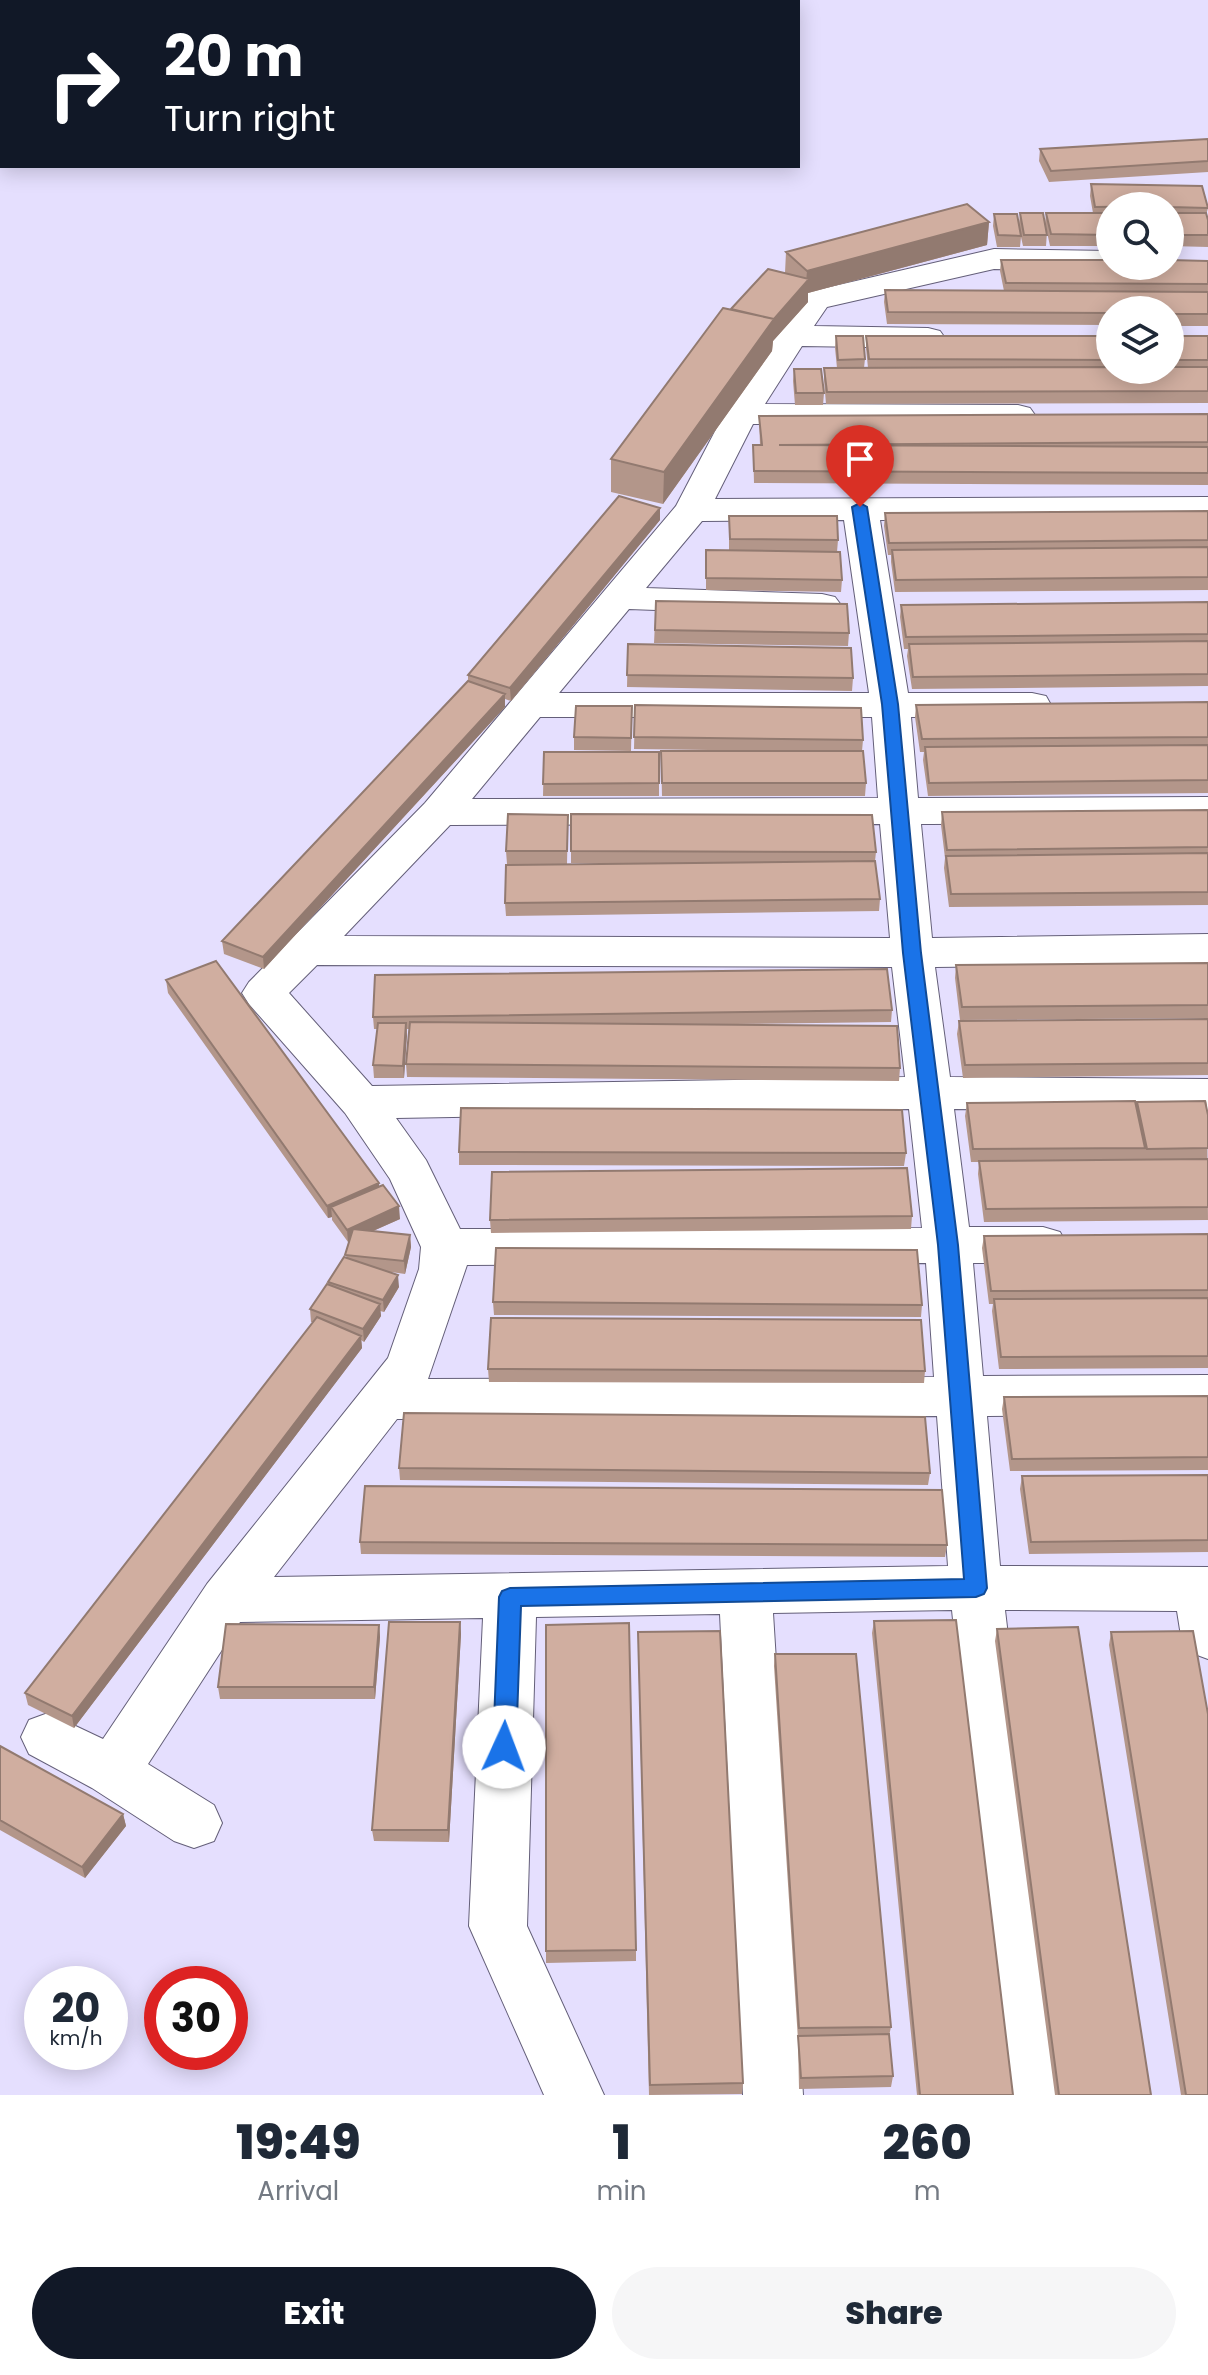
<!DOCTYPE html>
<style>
:root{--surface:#fff;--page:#f6f6f7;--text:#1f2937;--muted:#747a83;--accent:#111827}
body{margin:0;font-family:Poppins,sans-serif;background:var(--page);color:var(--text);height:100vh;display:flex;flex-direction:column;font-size:30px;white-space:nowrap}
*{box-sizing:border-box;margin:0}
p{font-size:26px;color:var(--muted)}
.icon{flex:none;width:44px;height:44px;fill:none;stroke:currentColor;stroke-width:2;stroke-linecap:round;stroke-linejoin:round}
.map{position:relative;height:2095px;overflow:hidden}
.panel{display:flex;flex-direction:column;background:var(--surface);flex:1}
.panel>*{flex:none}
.guide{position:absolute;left:0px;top:0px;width:800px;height:168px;box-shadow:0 4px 20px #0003;background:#111827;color:#fff;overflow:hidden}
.tools{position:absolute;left:1096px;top:192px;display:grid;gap:16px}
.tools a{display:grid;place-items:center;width:88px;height:88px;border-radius:50%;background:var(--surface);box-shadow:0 4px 20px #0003;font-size:40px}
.speed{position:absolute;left:24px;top:1966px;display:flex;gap:16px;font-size:40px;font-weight:700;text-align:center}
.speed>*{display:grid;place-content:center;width:104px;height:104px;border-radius:50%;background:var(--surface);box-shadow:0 4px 20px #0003;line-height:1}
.speed small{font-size:20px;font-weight:400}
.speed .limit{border:12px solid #d22;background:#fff;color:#111}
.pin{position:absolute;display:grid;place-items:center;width:68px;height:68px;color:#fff;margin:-82px -34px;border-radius:50% 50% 50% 0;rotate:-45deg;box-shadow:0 0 8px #0007}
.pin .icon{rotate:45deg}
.me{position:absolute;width:88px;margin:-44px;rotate:2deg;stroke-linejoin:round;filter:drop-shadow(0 0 6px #0008)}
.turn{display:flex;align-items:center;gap:28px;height:168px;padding:0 32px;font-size:36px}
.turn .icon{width:104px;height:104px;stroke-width:2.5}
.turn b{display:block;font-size:56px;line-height:68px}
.eta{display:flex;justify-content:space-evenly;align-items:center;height:136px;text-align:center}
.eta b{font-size:48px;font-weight:800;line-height:56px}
.action{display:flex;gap:16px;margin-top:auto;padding:16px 32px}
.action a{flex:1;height:92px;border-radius:48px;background:var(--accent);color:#fff;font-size:32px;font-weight:800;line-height:92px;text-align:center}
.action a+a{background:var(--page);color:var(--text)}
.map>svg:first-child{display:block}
</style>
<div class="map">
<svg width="1208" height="2095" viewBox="0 0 1208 2095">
<rect width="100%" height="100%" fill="#e5dffe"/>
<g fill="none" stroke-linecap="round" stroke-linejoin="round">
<defs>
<path id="street" d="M80,0H108L79,2Z
M2,95V114L0,115V96Z
M994,249L1110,251V266H1122L1110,271L994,269L827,307L814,326L928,328L940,331L945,338L940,345L928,348L802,346L765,404L1018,405L1030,408L1035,415L1030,422L1018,425L753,424L715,499L1208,497V519L880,520L908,693H1032L1046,696L1051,705L1046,714L1032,717H911L918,798L1208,797V823L921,824L932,938L1208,934V964L935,967L950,1077L1208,1079V1111L954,1109L969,1227H1043L1060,1232L1067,1245L1060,1258L1043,1263H973L983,1376L1208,1375V1415L987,1416L1000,1566L1208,1567V1659L1189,1652L1181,1636L1177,1611L1005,1610L1062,2095H1002L952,1610L773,1613L803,2095H743L720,1614L536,1617L527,1926L604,2095H544L469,1926L483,1618L240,1622L148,1764L214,1805L222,1823L214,1841L194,1848L174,1841L92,1788L29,1754L21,1737L29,1720L48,1713L103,1739L207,1584L388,1358L419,1269L421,1247L390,1179L345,1113L249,1004L242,993L249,982L425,803L676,506L724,414L804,293ZM844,520L869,693H559L629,609L822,616L835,613L841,605L835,597L822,594L646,588L702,521ZM540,717H872L878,798L472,799ZM880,824L890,938L344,936L450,825ZM317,965L892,967L905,1077L372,1086L289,993ZM909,1109L922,1228L460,1229L426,1160L396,1118ZM926,1263L934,1377L428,1379L467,1265ZM937,1416L948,1566L274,1577L397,1419Z"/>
</defs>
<use href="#street" stroke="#645f79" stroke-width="2"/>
<use href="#street" fill="#fff" fill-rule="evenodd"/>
</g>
<path fill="#b3968a" d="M1208,139V172L1049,182L1039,161L1040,149Z
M1091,184L1208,208L1206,215L1208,220V247L1170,246V206H1110V246H1050L1047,232L1046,246H1023L1021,237L1020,247H997L993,226L994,214L1019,224L1020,213L1045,224L1046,213H1093L1090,196Z
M989,222L987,245L808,293V302L773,341L772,351L663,504L611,492V459L731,310L785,273L786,252Z
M1001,260L1208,261V326H1170V310H1110V325L887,324L884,302L885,290L1004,291L1000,271Z
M836,336L865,359L864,368H868L866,348V336H1110V370H1170V336H1208V403L826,404L824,380V368H837L835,348Z
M794,369L824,393L823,405H795L793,381Z
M1208,414V485L754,483L753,445H760L759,416Z
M660,508V520L511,701L505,699V707L264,969L224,954L222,941L468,681V675Z
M1208,511V590L895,592L891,562V555H888L884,526L885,513Z
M729,516L838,540L837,552L842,580L841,592L706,590V550H729Z
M656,601L849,633L848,646L654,643Z
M1208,602V686L912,689L907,656L908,649H904L900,617L901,605Z
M628,644L853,678L852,691L627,687Z
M1208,702V793L928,796L923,760L924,752H920L915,717L916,705Z
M635,705L863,740L862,751L866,783L865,796H662L661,751H794L634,749Z
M632,706L631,751L574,750V737Z
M544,752H659V796H543Z
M1208,810V905L949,907L944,868L945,858L941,825L942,812Z
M571,814L876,852L875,861L880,899L879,911L506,916L505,903L642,864L571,863Z
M568,815L567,864H507L506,851Z
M1208,963V1018L960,1020L955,978L956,965Z
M166,980L379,1186L400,1219L373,1231L410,1235L411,1247L405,1274L391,1272L399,1287L384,1312L380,1311L381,1316L364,1342L361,1340L362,1348L74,1728L28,1705L25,1693L313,1322H311L310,1309L328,1285V1282L346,1258L349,1242H348L332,1220V1217L328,1218L168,993Z
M892,1010L891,1022L735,1024L900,1068L899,1081L407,1077L406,1064L409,1029H407L404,1078H374L373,1065L378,1029H374L373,1017Z
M1208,1019V1075L963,1078L957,1034L959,1021Z
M1207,1100L1208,1220L984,1222L978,1174L979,1162H971L965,1116L967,1103L1136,1106L1137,1102L1206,1106Z
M459,1152L906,1153L904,1166L459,1165Z
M912,1216L911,1229L491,1233L490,1220Z
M1208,1234V1368L999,1369L992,1311L993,1304H989L982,1248L984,1236Z
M493,1302L922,1305L921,1317L494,1315Z
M488,1369L925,1371L924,1383L489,1382Z
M1208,1396V1470L1010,1471L1002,1409L1004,1397Z
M404,1413L930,1473L928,1485L400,1480L399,1468Z
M1208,1475V1552L1029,1554L1020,1489L1022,1476Z
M360,1542L947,1545L945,1557L361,1554Z
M874,1621L1013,2095H917L872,1633Z
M460,1622L461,1634L449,1842L374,1841L372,1830Z
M379,1625L380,1637L375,1699H220L218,1687Z
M546,1625L636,1950V1961L546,1963Z
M997,1629L1151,2095H1055L995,1641Z
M1111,1632L1208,2095H1181L1109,1645Z
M638,1645L743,2083L742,2094L649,2095Z
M775,1654L891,2027L889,2036L893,2076L891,2087L799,2089L798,2040L774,1666Z
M0,1746L123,1814L126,1826L85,1878L0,1830Z"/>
<path fill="#927a70" d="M989,222L987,245L808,293V302L773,341L772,351L663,504L664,472L773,320L806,283L807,271Z
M660,508V520L511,701L510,688Z
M505,694V707L264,969L263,957Z
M406,1023L407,1036L404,1078L403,1066Z
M379,1183L380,1196L331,1207L332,1217L328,1218L327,1206Z
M399,1206L400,1219L348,1242L347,1230Z
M410,1235L411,1247L405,1274L404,1261Z
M398,1275L399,1287L384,1312L383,1300Z
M380,1304L381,1316L364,1342L363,1329Z
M361,1336L362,1348L74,1728L72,1716Z
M460,1622L461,1634L449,1842L448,1830Z
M379,1625L380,1637L375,1699L374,1687Z
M123,1814L126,1826L85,1878L82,1867Z"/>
<path fill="#d0aea0" stroke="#927a70" stroke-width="2" d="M1208,139V161L1051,171L1040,149Z
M1091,184L1202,186L1208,208L1170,207V206L1095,207Z
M967,204L989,222L807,271L786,252Z
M1020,213H1043L1047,235H1024Z
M1046,213H1110V235L1051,234Z
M1170,213H1206L1208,220V235H1170Z
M994,214H1017L1021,236L998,235Z
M1001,260H1110V266H1170V260L1208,261V284L1006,283Z
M768,269L809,279L774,319L731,309Z
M885,290L1208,292V314H1170V310H1110V313L888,312Z
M723,308L774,319L664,472L611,459Z
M836,336H863L865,359L838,360Z
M866,336H1110V360L869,359Z
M1170,336H1208V360H1170Z
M1110,367V370H1170V367H1208V391L827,392L824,368Z
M794,369H821L824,393H796Z
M1208,414V442L779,445L1208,447V473L754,471L753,445H762L759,416Z
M619,496L660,508L510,688L468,675Z
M1208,511V540L889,543L885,513Z
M729,516H837L838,540L730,539Z
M1208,547V577L896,580L892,550Z
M706,550L840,552L842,580L706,578Z
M656,601L847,604L849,633L655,630Z
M1208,602V634L906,637L901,605Z
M1208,641V674L913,677L909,644Z
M628,644L851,648L853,678L627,675Z
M468,681L505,694L263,957L222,941Z
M1208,702V737L922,739L916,705Z
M635,705L861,708L863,740L634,737Z
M576,706H632L631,738L574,737Z
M1208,745V780L929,783L925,747Z
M661,751H863L866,783H662Z
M544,752H659V783L543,784Z
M1208,810V847L947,850L942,812Z
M508,814L568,815L567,851H506Z
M571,814L872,815L876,852L571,851Z
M1208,853V892L951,894L946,856Z
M875,861L880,899L505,903L506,865Z
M216,961L379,1183L327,1206L166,980Z
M1208,963V1005L962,1007L956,965Z
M887,969L892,1010L373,1017L375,975Z
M1208,1019V1063L965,1065L959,1021Z
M410,1022L897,1026L900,1068L406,1064Z
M378,1023H406L403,1066L373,1065Z
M1135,1101L1145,1148L973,1149L967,1103Z
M1205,1101L1208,1115V1148L1147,1149L1137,1102Z
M461,1108L902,1110L906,1153L459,1152Z
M1208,1159V1207L986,1209L979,1161Z
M907,1168L912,1216L490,1220L492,1172Z
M383,1185L399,1206L347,1230L331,1207Z
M353,1229L410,1235L404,1261L345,1255Z
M1208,1234V1290L991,1291L984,1236Z
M496,1248L917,1250L922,1305L493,1302Z
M344,1257L398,1275L383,1300L328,1282Z
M327,1284L380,1304L363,1329L310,1309Z
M1208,1298V1356L1001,1357L994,1299Z
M317,1317L361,1336L72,1716L25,1693Z
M491,1318L921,1320L925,1371L488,1369Z
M1208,1396V1457L1012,1459L1004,1397Z
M404,1413L925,1417L930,1473L399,1468Z
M1208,1475V1540L1031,1542L1022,1476Z
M365,1486L942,1490L947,1545L360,1542Z
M956,1620L1013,2095H920L874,1621Z
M389,1622H460L448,1830H372Z
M629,1623L636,1950L546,1951V1625Z
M226,1624L379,1625L374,1687H218Z
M1078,1627L1151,2095H1059L997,1629Z
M720,1631L743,2083L650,2085L638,1632Z
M1193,1631L1208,1714V2095H1186L1111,1632Z
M775,1654H856L891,2027L799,2028Z
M0,1746L123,1814L82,1867L0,1820Z
M889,2034L893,2076L801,2078L798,2036Z"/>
<path fill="#1a73e8" stroke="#114b97" stroke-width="2" d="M860,503L867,507L898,704L921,953L958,1245L987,1588L984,1594L976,1597L521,1606L516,1747L512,1754L504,1757L496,1754L493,1747L499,1597L502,1591L510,1588L964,1579L938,1245L903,953L882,704L852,507Z"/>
</svg>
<div class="tools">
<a><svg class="icon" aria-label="search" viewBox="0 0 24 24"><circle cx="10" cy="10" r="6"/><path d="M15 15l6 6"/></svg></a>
<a><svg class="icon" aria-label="layers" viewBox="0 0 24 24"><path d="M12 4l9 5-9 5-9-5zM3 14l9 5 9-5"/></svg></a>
</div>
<div class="speed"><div>20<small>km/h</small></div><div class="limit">30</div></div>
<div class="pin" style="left:860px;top:507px;background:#d93025"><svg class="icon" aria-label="arrive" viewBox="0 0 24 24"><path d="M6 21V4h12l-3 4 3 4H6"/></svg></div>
<svg class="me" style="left:504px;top:1747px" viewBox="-20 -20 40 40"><circle r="19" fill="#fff"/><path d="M0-13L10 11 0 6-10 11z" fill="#1a73e8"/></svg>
<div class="guide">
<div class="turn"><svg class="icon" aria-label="right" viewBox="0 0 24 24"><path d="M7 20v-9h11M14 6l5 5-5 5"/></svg><div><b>20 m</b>Turn right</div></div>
</div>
</div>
<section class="panel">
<div class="eta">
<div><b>19:49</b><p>Arrival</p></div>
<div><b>1</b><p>min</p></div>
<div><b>260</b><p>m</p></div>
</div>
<div class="action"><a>Exit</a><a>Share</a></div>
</section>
